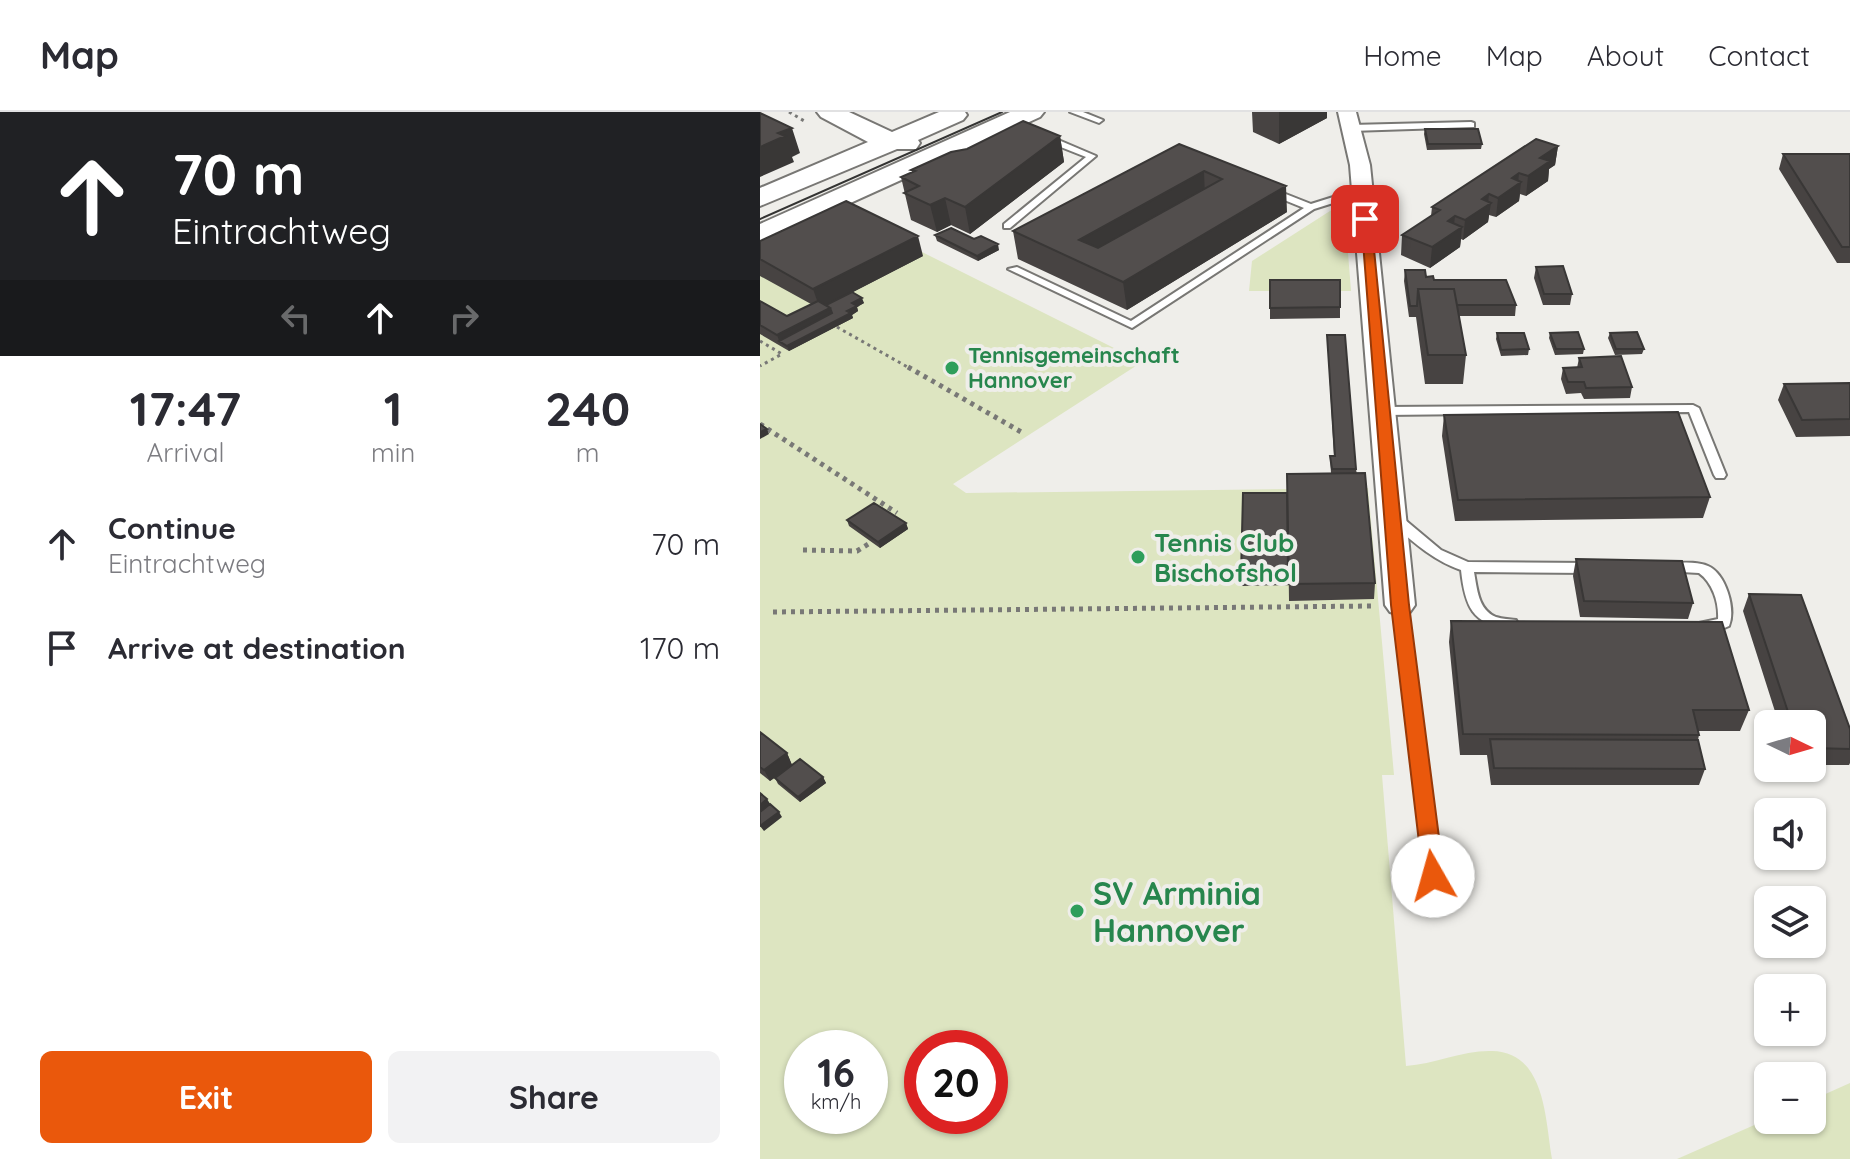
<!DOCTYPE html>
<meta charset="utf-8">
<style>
:root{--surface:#fff;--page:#f2f2f3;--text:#2b2b33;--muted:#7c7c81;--line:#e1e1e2;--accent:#ea580c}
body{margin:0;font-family:Quicksand,sans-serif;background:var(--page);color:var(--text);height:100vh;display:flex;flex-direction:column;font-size:30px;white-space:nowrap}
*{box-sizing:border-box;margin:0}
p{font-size:26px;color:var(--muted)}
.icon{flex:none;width:44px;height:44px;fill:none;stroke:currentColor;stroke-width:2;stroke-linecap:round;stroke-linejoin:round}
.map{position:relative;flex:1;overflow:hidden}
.sheet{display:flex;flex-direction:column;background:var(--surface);width:760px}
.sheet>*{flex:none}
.banner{background:#202124;color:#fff;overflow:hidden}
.needle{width:52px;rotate:95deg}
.tools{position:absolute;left:994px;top:598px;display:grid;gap:16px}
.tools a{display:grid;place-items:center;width:72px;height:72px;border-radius:12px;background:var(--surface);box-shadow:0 2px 6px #0004;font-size:40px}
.speed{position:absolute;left:24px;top:918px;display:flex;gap:16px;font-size:40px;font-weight:700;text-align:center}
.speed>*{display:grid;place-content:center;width:104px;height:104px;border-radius:50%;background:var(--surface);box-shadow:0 2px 6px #0004;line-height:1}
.speed small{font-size:20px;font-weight:400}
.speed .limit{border:12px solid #d22;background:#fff;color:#111}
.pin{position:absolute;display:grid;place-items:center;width:68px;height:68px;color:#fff;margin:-34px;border-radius:16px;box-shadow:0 4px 12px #0006}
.me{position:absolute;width:88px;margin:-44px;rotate:353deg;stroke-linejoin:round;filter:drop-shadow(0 0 6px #0008)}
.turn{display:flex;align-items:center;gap:28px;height:168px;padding:0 40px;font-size:36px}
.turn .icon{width:104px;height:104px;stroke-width:2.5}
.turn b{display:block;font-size:56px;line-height:68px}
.lanes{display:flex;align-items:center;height:76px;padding:0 40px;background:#0003;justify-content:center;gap:40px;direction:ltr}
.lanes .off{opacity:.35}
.eta{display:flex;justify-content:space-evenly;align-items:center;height:136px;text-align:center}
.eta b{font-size:48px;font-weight:700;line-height:56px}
.primary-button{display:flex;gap:16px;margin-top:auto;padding:16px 40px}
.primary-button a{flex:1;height:92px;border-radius:12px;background:var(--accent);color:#fff;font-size:32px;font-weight:700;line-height:92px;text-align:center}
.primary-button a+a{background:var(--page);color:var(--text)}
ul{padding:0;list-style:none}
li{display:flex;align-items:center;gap:24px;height:104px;padding:0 40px}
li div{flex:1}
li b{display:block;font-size:30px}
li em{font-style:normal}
header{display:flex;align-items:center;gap:48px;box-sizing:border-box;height:112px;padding:0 40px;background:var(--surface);border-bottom:2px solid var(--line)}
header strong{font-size:38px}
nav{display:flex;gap:44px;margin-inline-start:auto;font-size:28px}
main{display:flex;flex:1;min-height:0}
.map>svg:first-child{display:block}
</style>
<header>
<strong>Map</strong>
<nav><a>Home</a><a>Map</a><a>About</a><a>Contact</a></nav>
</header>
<main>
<section class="sheet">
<div class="banner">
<div class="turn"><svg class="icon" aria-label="ahead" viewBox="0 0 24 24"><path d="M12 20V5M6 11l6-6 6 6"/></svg><div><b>70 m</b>Eintrachtweg</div></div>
<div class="lanes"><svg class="icon off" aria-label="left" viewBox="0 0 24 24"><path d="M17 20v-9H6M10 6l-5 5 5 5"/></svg><svg class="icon" aria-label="ahead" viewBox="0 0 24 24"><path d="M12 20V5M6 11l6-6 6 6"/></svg><svg class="icon off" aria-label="right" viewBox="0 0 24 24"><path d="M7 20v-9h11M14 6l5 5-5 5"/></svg></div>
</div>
<div class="eta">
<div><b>17:47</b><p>Arrival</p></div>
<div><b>1</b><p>min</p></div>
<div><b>240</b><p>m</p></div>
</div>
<ul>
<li><svg class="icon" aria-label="ahead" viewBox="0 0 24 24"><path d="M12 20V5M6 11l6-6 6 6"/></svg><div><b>Continue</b><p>Eintrachtweg</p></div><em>70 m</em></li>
<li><svg class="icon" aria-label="arrive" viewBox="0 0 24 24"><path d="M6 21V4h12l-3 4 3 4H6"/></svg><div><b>Arrive at destination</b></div><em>170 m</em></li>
</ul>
<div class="primary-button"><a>Exit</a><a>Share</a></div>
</section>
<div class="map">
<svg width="1090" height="1047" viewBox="0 0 1090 1047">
<rect width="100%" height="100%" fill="#efeeea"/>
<path fill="#dde5c1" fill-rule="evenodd" d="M584,90L591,179H489L492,149Z
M88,103L382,250L193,372L206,381L608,376L634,663H622L646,954C674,952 704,938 732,939C786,940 785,1008 792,1047H0V145ZM42,936H110V1004H42ZM162,936H230V1004H162Z
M1090,971V1047H917L1008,1007L1052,1008V988Z"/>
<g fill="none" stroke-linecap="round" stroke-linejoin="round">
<defs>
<path id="lane" d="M310,0H323L343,8L339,11Z
M711,10L714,11V15L591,19L587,16L591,13Z
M283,24H289L336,44L250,116H244V112L326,45L283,28Z
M602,76L605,77V81L554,97L372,216L248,157L257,155L371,209L544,96L507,81V77H513L551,92Z
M933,293L939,296L966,363L964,366H956L954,363L929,300L624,303L618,299L624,295Z
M633,401L638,402L681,438L708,450L831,451L838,456L831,461L714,460C717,476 718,498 736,505C742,507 750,507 756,508L758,512L751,517C712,513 705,494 701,458C672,448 651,428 628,408L627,405Z
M908,451C921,451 936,449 948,454C966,462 976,497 969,514L955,520L939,519L937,515L939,511L958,507C959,491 953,471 939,461L903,459L901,456L903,453Z
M640,488L647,493L681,764L679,769L673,771L667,769L665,764L633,493Z"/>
<path id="street" d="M578,0H596L610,53L655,493L650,500L640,503L630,500L625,493L590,53Z"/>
<path id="secondary" d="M57,0H89L132,20L179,0H205L207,3L203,8L158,28L160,31L156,37H137L0,94V76L108,30L61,5Z
M250,0H284L280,5L0,132V112Z"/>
</defs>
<use href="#lane" stroke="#787774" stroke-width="4"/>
<use href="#street" stroke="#787774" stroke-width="4"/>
<use href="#secondary" stroke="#787774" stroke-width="4"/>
<path stroke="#787876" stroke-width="3" stroke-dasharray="3 4" stroke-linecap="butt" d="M29,0L46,10
M77,215L151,257
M0,229L22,242L0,254"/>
<path stroke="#787876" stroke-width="5" stroke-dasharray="4 5" stroke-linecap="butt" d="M148,255L263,321
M0,312L137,401
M43,438L97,439L110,431
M13,500L611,494"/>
<use href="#lane" fill="#fff" fill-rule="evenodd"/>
<use href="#street" fill="#fff" fill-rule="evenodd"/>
<use href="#secondary" fill="#fff" fill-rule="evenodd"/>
<path stroke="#343433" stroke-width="2" d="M0,107L242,0"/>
</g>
<path fill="#474342" d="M492,0H567V6L519,32L493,20Z
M665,17L722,32L721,37L667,38L664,22Z
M300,24L304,50L210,122L191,113L177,120L151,108L141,65L152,60L151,58Z
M419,32L527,100L367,198L258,147L253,119Z
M798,34L795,53L789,57L788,69L766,84L760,82L759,89L736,105L729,103L728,110L703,128L701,127L700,135L670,156L641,143L642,123L671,104L672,95Z
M1023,42H1090V151H1077L1019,57Z
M175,123L214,127L239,138L218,149L177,129Z
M0,129L163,144L93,180L104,191L97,195L98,199L92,203L93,206L29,239L0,222V189L27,204L51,192L0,164Z
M776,155L812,182L810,193H783L774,166Z
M645,158L674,168L756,193L755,204H699L706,243L703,272H665L656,205H649L644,169Z
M510,168H580V206L510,207Z
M737,221L769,237L768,243L741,244L736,227Z
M790,221L824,237L823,242L795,243L789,226Z
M850,221L884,237L882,242L855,243L848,226Z
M567,223L596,357L615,471L614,487L529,489L528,412L529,473L482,474L481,462L527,381L571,361L570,344H574Z
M819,246L872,275L870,286L824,287L821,281L806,282L801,267L803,256H817Z
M1090,271V324L1036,325L1018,288L1024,272Z
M684,303L950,385L943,406L695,409L682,324Z
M87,408L146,411L148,417L120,436L89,414Z
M816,447L933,491L928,507L820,505L813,464Z
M989,482L1090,617V651L1089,653H1052V612H1019L983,499Z
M691,509L989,598L980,619H938L939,623L938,628L945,657L939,673H731L727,643H700L689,530Z
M0,620L27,641L32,653L10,669L0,661Z
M63,665L66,671L40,690L18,672L15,666Z"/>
<path fill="#393736" d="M519,0H567V6L519,32Z
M32,16L40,41L32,45L34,50L0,65V35L18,21Z
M300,24L304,50L210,122L205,95Z
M798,34L795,53L789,57L788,69L766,84L768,64L780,46Z
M444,59L445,86L327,153L319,128Z
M759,61L758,72L761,70L759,89L736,105L738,86L752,66Z
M526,74L527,100L367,198L363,170Z
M729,82L728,92L731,91L728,110L703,128L705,108L722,87Z
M185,86L191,113L177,120L170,93Z
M695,104L693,121L702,115L700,135L670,156L672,135L688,109Z
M158,124L163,144L60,197L53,177Z
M238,132L239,138L218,149L217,144Z
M102,186L104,191L97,195L98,199L92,203L93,206L29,239L27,234L87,199L92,191Z
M70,196L74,207L19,229L21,234L17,223Z
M7,317L9,322L0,327V320Z
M146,411L148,417L120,436L118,430Z
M27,641L32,653L10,669L4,658Z
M63,665L66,671L40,690L38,685Z
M7,687L14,698L0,708V693Z
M19,700L22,705L4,719L0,714Z"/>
<path fill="#524e4d" stroke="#393736" stroke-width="2" fill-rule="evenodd" d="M0,1L32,16L18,21L25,24L0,35Z
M263,9L300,24L205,95L185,86L170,93L144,81L159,74L141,65L155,59L151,58L191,40L207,37Z
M665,17H718L722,32H668Z
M776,27L798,34L780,46L790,49L768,64L759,61L752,66L761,70L738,86L729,82L722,87L731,91L705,108L695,104L688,109L702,115L672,135L642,123L680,98L672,95Z
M419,32L526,74L363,170L253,119ZM444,59L462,67L338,136L319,128Z
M1023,42H1090V135H1082Z
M86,89L158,124L53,177L0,147V129Z
M191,116L214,127L221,124L238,132L217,144L175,123Z
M803,154L812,182H784L776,155Z
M645,158H665L666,165L673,164L674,168H746L756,193H697L694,177H658L657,194H650Z
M510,168H580V195L510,196Z
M658,177H694L706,243H668Z
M92,180L102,186L92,191L97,194L87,199L91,201L27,234L19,229L72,201L70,196L66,193Z
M0,189L27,204L58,189L70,196L17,223L0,213Z
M818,220L824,237H796L790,221Z
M877,220L884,237H856L850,221Z
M737,221H764L769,237L741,238Z
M567,223H585L596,357H572L570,344H575Z
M861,244L872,275L826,276L824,270H808L803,256L822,255L819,246Z
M1090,271V307L1042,308L1024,272Z
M918,300L950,385L698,388L684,303Z
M0,312L7,317L0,320Z
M605,361L615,471L529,472L527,362Z
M483,381H527L528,462H481Z
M114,391L146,411L118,430L87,408Z
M816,447L922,449L933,491L824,489Z
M989,482L1041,483L1090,617V637L1052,636V612H1032Z
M691,509L962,510L989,598H933L939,623L703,622Z
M0,620L27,641L4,658L0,655Z
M730,627L938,628L945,657L734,656Z
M40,647L63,665L38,685L15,666Z
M0,681L7,687L0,693Z
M10,692L19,700L0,714V700Z"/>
<path fill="#ea580c" stroke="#983908" stroke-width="2" d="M601,104L611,107L649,493L684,764L681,771L673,773L666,771L663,764L631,493Z"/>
<g fill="#2e9e5b" stroke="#efeeea" stroke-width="3">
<circle cx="192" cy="256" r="8"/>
<circle cx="378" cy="445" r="8"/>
<circle cx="317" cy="799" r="8"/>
</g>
<g text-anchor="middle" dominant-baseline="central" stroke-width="8" stroke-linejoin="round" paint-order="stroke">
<g font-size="22" font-weight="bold" fill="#27864d" stroke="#efeeea" text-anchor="start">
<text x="208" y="243">Tennisgemeinschaft<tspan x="208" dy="25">Hannover</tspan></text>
</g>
<g font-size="26" font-weight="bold" fill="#27864d" stroke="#efeeea" text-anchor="start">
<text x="394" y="430">Tennis Club<tspan x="394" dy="30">Bischofshol</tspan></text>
</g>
<g font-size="32" font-weight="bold" fill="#27864d" stroke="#efeeea" text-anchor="start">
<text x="333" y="781">SV Arminia<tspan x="333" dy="37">Hannover</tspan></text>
</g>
</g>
</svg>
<div class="tools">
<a><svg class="needle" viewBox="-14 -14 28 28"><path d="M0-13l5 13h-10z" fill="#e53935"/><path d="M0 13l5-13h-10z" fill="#7c7c81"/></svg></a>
<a><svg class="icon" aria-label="sound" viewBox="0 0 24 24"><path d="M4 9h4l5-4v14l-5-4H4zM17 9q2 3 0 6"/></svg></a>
<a><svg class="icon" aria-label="layers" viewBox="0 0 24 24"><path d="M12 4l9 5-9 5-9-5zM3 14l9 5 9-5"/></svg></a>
<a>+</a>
<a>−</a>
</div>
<div class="speed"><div>16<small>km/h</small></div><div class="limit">20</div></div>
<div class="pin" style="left:605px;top:107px;background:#d93025"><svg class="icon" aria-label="arrive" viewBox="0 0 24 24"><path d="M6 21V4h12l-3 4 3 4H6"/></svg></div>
<svg class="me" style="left:673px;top:764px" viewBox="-20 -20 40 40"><circle r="19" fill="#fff"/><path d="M0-13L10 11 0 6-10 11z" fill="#ea580c"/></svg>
</div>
</main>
